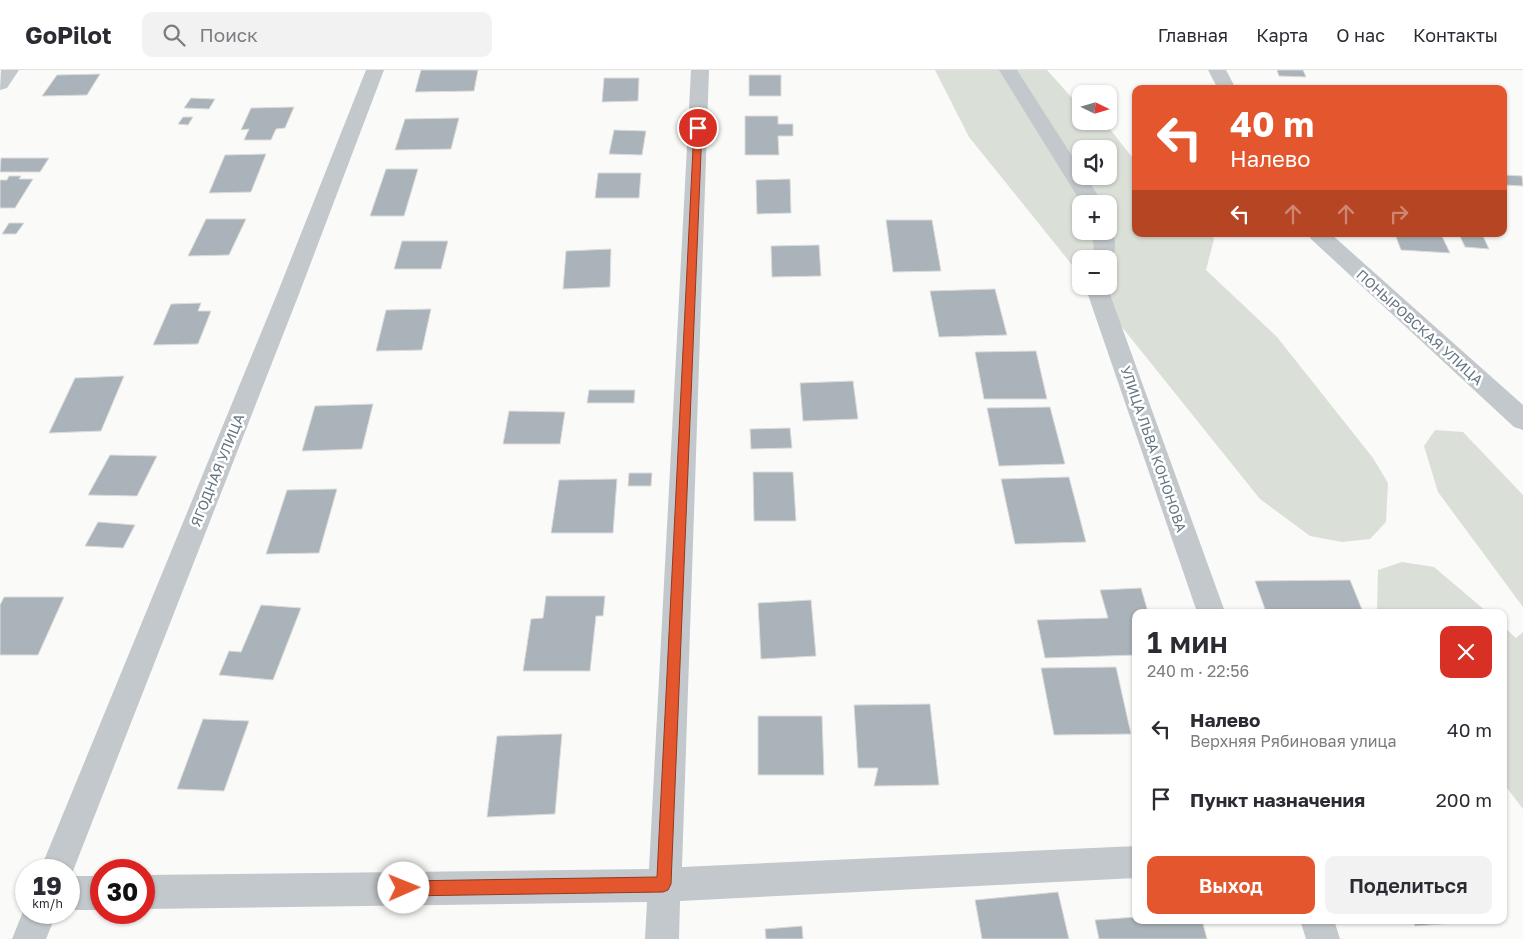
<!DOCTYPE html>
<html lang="ru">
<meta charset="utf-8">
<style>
:root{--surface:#fff;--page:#f2f2f3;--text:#2b2b33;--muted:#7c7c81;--line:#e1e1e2;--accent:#e4572e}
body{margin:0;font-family:"Golos Text",sans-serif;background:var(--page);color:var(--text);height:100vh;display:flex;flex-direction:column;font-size:19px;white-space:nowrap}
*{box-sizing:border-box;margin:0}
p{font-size:16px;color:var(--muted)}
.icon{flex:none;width:28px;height:28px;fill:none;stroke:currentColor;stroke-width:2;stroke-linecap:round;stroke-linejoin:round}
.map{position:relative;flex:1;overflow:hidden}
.panel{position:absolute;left:1132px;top:539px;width:375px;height:315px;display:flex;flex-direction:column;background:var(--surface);border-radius:10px;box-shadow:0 1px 4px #0004}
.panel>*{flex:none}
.top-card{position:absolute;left:1132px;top:15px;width:375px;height:152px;border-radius:10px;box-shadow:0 1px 4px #0004;background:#e4572e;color:#fff;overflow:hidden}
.needle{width:32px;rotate:95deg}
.tools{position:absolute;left:1072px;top:15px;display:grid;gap:10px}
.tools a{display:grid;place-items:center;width:45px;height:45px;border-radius:10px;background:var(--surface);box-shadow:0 1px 4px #0004;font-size:25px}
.speed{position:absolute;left:15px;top:789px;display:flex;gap:10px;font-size:25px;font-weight:700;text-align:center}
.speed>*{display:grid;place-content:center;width:65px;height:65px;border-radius:50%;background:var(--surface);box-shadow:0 1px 4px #0004;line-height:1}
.speed small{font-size:12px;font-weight:400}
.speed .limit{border:8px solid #d22;background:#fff;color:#111}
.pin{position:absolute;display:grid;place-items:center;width:42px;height:42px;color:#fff;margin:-21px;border:2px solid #fff;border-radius:50%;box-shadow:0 1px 5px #0007}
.me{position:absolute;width:55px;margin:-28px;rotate:89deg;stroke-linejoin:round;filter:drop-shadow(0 0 4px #0008)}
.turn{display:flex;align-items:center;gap:18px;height:105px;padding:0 15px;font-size:22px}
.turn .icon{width:65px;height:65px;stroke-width:2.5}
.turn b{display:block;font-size:35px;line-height:42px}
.lanes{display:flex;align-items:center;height:48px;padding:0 15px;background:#0003;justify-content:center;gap:25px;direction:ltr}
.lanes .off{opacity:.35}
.round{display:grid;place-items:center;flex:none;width:52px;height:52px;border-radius:10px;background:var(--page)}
.overview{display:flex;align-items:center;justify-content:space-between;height:85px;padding:0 15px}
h1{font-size:30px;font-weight:600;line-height:38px}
.action{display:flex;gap:10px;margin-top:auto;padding:10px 15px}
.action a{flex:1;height:58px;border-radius:10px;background:var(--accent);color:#fff;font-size:20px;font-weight:600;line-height:58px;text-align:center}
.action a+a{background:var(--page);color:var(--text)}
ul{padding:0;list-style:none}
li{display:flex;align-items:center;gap:15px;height:70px;padding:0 15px}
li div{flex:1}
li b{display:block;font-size:19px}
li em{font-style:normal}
header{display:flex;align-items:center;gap:30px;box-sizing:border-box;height:70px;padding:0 25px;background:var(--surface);border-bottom:1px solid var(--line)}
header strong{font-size:24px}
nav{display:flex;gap:28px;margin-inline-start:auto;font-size:18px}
.search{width:350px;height:45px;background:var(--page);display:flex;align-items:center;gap:12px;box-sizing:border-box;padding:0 18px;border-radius:10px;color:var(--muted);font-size:19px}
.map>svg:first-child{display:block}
</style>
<header>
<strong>GoPilot</strong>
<div class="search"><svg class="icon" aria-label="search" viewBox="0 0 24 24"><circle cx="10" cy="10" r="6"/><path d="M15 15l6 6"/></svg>Поиск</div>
<nav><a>Главная</a><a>Карта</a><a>О нас</a><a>Контакты</a></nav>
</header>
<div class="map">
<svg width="1523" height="869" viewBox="0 0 1523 869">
<rect width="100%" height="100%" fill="#fafaf8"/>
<path fill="#dadfd7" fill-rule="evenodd" d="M935,0H1047L1081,38V51H1099L1109,58L1136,92V164H1211L1214,169L1206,200L1277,267L1373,388L1388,413L1386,452L1370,469L1342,472L1310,466L1260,429L1089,216H1109V189H1081V206L969,67ZM1081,79H1109V106H1081ZM1081,134H1109V161H1081Z
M1435,360L1463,362L1523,425V537L1438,422L1424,376Z
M1402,492L1434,497L1487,542H1377L1378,500Z
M1504,557L1516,568L1523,562V739L1504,714Z"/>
<path fill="#aab3b9" stroke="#dcdcda" d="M421,0H478L474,21L415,22Z
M1277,0H1303L1306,7L1279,6Z
M100,4L87,25L42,26L57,5Z
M749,5H781V26H749Z
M604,8H639L638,31L602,32Z
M1284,16L1344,18V19H1286Z
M191,28L215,29L209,39L184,38Z
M294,37L285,58L276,59L271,70H244L249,59L241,60L251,38Z
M745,46H778V54H793V66H778L779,85H745Z
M183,47H193L188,55L178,54Z
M459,48L451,79L395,80L405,49Z
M614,60L646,61L642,85L609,84Z
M266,84L251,122L209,123L225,85Z
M1,88H49L40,102H0Z
M386,99H418L404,146H370Z
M598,103H641L639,128H595Z
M1504,105L1522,106L1523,116L1505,115Z
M9,106H21L19,109H33L15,138H0V110H7Z
M790,109L791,143L757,144L756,110Z
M206,149H246L229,185L188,186Z
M886,150H932L941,201L893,202Z
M9,153H24L16,164H2Z
M1395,164H1441L1450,183L1401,180Z
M1459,164H1482L1489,179L1465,177Z
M402,171H448L441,199H394Z
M819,175L821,206L772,207L771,176Z
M611,179L610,217L563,219L566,181Z
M995,219L1007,265L939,267L930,221Z
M201,233L198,241H211L198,274L153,275L171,234Z
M431,239L422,280L376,281L386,240Z
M1036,281L1047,329H984L975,282Z
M124,306L101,361L49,363L75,308Z
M853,311L858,349L803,351L800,313Z
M589,320H635L634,333H587Z
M373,334L362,379L302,381L315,336Z
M1050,337L1065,394L999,396L987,338Z
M509,341L565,342L560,374H503Z
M790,358L792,378L751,379L750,359Z
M110,385L157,386L137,426L88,425Z
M753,402H793L796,451H754Z
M629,403H652L651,416H628Z
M1069,407L1086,472L1015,474L1001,409Z
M617,409L613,463H551L559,410Z
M337,419L319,483L266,484L287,420Z
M98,452L135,455L123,478L85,476Z
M1350,510L1363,542H1266L1255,511Z
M1141,518L1148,542H1136V585L1045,588L1037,550L1108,548L1100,520Z
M546,526H605L603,546H596L590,601H523L531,549L543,548Z
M4,527H64L38,585H0V535Z
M811,530L816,586L761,589L758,533Z
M261,535L301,538L273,610L219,605L229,581L241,582Z
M1116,597L1131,664L1054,665L1041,598Z
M930,634L939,715L874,716L878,698H858L854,635Z
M758,646H822L824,705H758Z
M203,649L249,651L224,721L177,719Z
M562,664L555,744L487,747L497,666Z
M1058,822L1069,869H982L975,830Z
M1136,847V850H1202L1207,869H1099L1095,850Z
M1413,850H1494L1415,856Z
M802,856L803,869H766L765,859Z"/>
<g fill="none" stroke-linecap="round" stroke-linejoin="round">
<path fill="#c3c8cc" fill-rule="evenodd" d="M1,0H19L7,18L0,20Z
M366,0H384L299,224L71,806H101V840H69V800H40L277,224Z
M691,0H709L682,797L1136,776V808L680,831L679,869H645L647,832L144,839V805L649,799Z
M999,0H1017L1081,100V106H1086L1103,134H1082Z
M1208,0H1226L1236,19H1218Z
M1109,156C1117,166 1117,184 1109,195V189H1091L1094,177L1091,161H1109Z
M1308,164H1331L1523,335V360L1514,357L1311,169Z
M1085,216H1107L1225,542H1197Z
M26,834V842H57L46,869H12Z
M1300,850H1334L1340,869H1306Z"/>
</g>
<path fill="#e4572e" stroke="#94391e" d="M698,55L702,58L671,814L668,820L663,822L404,826L399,823L396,818L399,813L404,811L657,807L694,58Z"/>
<g text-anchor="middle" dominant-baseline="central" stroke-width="5" stroke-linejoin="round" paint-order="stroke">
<g font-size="14" fill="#657683" stroke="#fff">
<text transform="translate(1420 257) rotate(42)">ПОНЫРОВСКАЯ УЛИЦА</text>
<text transform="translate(1154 379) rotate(71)">УЛИЦА ЛЬВА КОНОНОВА</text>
<text transform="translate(217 400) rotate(-68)">ЯГОДНАЯ УЛИЦА</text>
</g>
</g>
</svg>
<div class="tools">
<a><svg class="needle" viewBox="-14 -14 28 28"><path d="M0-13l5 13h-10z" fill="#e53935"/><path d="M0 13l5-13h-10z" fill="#7c7c81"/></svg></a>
<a><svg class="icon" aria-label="sound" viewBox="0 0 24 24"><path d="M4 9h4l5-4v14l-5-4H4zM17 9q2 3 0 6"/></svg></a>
<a>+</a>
<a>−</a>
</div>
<div class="speed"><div>19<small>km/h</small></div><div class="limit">30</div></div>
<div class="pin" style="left:698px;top:58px;background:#d93025"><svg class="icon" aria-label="arrive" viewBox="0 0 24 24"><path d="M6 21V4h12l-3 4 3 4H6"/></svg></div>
<svg class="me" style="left:404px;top:818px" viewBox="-20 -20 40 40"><circle r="19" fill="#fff"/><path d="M0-13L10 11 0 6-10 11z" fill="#e4572e"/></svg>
<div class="top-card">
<div class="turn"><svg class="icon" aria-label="left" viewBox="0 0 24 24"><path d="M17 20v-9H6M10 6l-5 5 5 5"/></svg><div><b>40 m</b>Налево</div></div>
<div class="lanes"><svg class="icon" aria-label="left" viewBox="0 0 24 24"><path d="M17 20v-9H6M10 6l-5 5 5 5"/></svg><svg class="icon off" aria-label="ahead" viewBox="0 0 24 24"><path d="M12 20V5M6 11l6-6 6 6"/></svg><svg class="icon off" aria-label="ahead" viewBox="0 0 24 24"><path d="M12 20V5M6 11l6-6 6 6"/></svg><svg class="icon off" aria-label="right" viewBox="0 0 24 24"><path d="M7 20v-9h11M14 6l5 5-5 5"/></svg></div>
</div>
<section class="panel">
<div class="overview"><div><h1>1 мин</h1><p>240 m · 22:56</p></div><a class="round" style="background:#d93025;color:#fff"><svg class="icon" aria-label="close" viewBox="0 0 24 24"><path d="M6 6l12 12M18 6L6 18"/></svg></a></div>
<ul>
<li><svg class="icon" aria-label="left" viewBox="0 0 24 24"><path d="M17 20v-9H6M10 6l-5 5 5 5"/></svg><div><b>Налево</b><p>Верхняя Рябиновая улица</p></div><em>40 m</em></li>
<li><svg class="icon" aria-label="arrive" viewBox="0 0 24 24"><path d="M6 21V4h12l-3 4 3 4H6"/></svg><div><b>Пункт назначения</b></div><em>200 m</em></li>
</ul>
<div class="action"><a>Выход</a><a>Поделиться</a></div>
</section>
</div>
